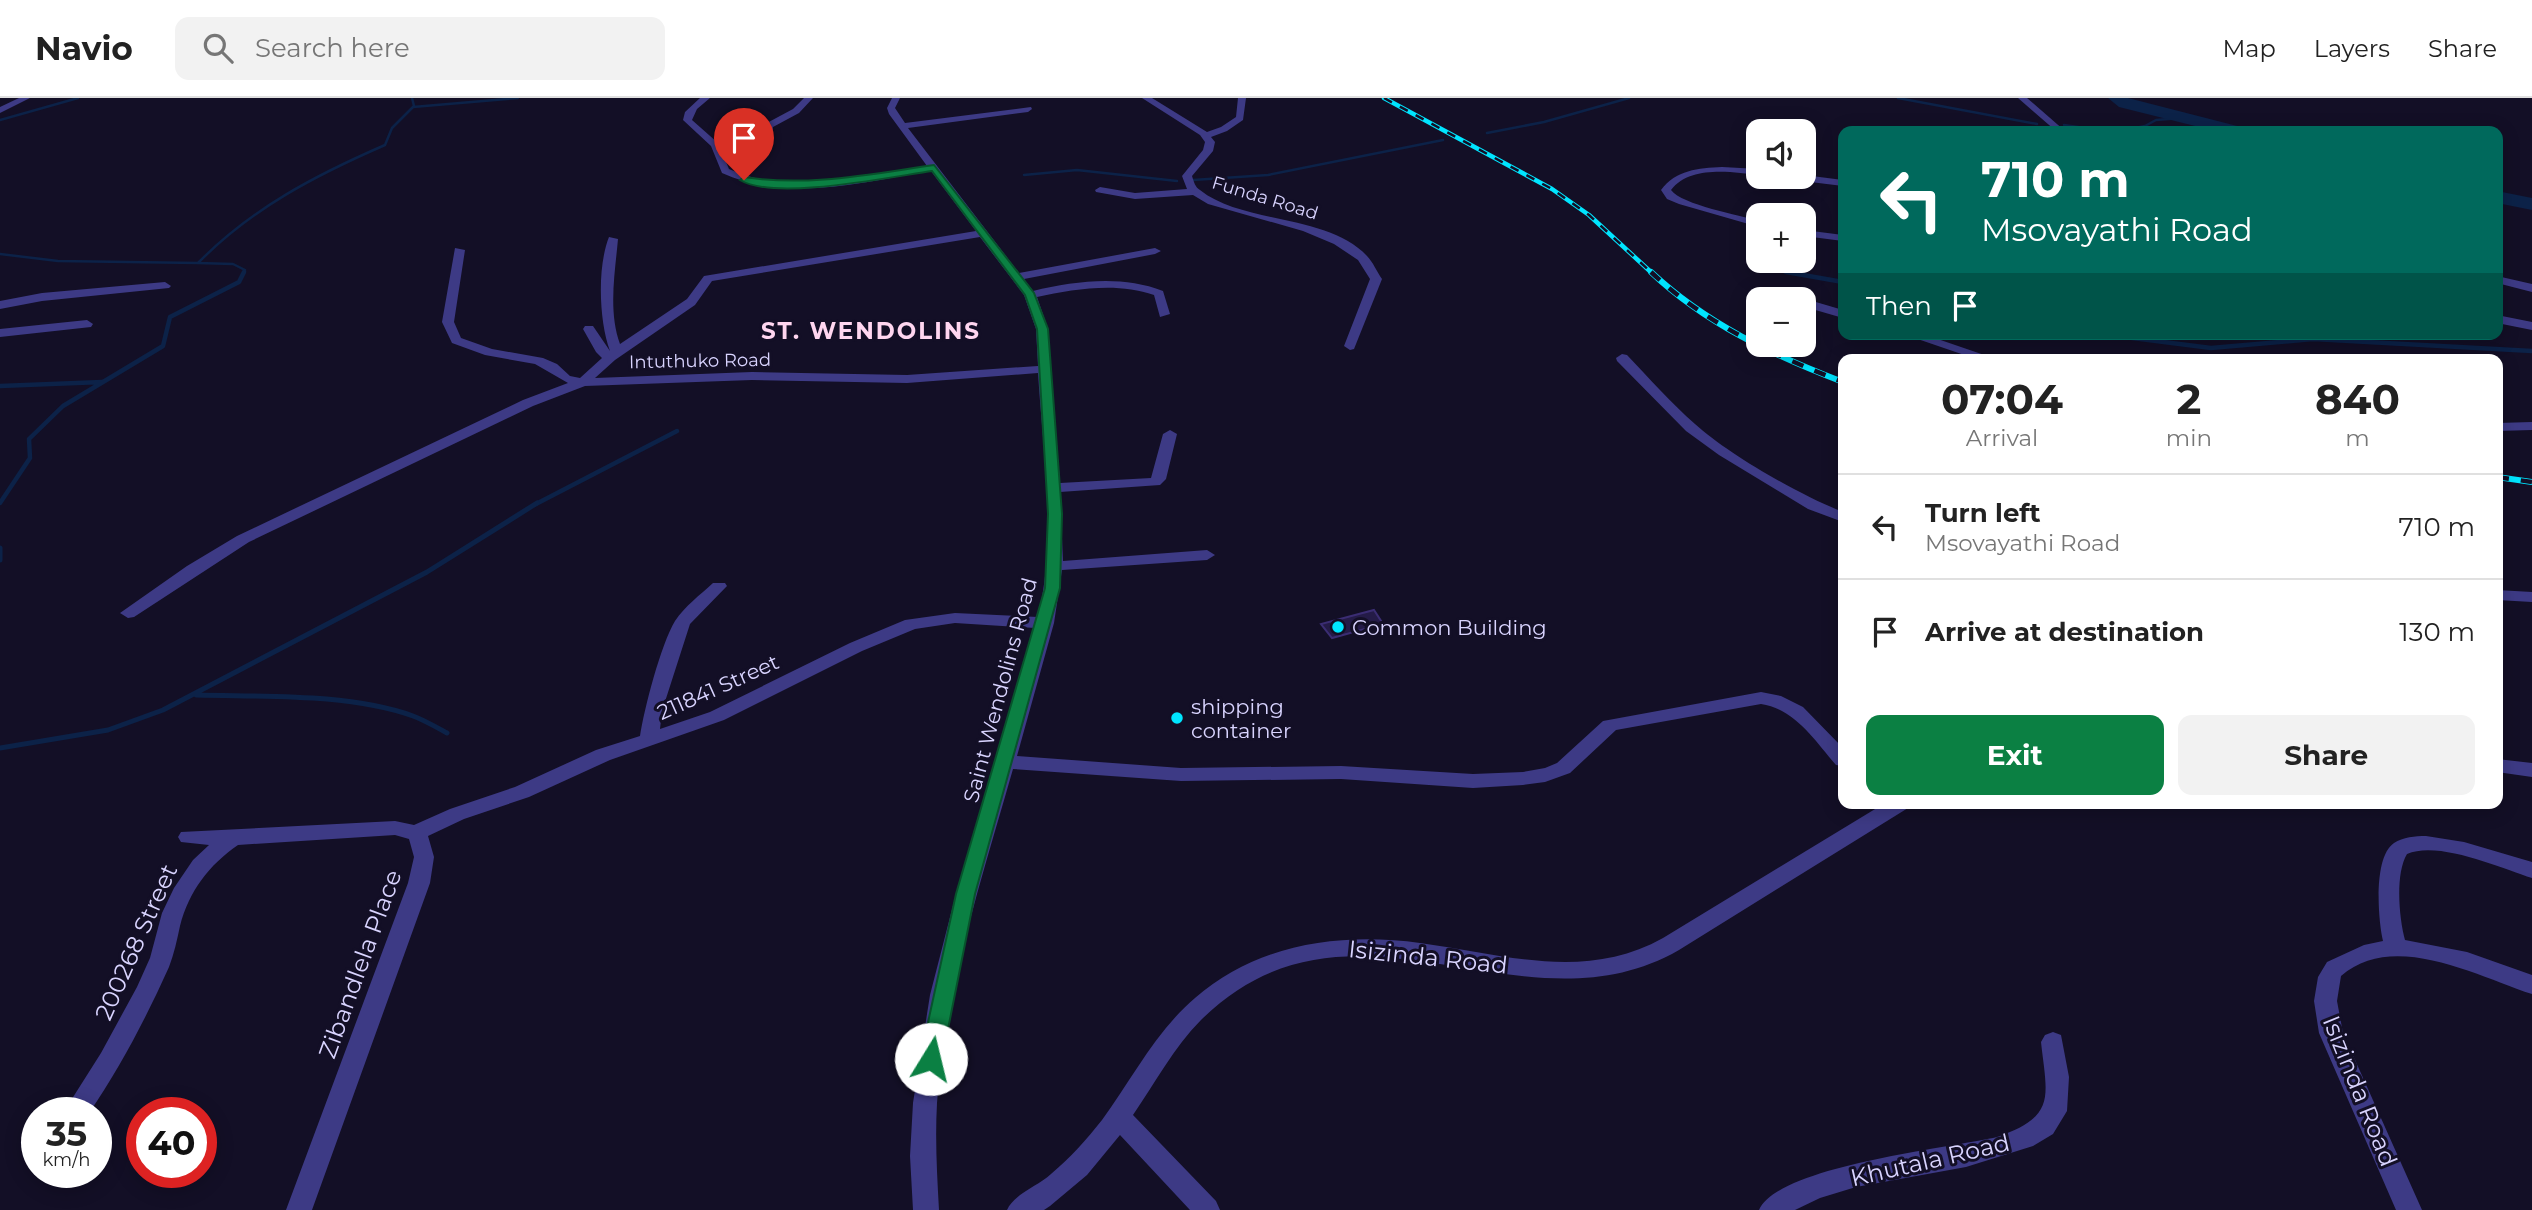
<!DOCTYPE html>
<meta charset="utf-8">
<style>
:root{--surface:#fff;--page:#f2f2f2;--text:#222;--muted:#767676;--line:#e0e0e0;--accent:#0b8043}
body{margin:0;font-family:Montserrat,sans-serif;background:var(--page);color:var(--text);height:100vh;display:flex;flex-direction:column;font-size:26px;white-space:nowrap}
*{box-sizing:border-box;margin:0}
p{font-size:23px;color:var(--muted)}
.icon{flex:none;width:38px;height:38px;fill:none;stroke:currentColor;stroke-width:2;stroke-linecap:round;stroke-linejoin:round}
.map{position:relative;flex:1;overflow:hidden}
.sheet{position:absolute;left:1838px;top:256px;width:665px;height:455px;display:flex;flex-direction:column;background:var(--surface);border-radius:14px;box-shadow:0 4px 18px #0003}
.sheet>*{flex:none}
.banner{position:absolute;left:1838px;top:28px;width:665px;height:214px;border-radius:14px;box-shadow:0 4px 18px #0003;background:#00695c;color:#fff;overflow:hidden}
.buttons{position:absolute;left:1746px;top:21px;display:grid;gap:14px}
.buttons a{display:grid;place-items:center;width:70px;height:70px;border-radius:14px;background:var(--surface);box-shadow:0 4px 18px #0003;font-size:35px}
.speed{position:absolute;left:21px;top:999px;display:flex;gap:14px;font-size:35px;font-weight:700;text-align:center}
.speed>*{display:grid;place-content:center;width:91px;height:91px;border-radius:50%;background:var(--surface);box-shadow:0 4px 18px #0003;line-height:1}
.speed small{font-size:18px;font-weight:400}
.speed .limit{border:10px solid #d22;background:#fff;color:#111}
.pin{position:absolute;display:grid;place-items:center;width:60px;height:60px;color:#fff;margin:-72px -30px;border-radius:50% 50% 50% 0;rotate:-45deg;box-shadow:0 0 7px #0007}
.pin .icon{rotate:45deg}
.me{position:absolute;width:77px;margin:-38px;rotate:9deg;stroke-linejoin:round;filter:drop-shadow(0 0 5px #0008)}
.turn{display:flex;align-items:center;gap:24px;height:147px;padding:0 28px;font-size:32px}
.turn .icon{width:91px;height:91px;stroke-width:2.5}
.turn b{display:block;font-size:49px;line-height:60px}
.then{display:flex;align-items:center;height:66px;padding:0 28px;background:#0003;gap:14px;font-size:26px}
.eta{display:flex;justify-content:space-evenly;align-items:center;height:119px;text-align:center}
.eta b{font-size:42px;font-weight:700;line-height:49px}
.primary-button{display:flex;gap:14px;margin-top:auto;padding:14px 28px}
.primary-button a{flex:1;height:80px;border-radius:14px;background:var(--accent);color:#fff;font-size:28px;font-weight:700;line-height:80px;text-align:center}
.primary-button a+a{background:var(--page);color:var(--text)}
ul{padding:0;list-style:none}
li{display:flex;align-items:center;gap:21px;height:105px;padding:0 28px;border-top:2px solid var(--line)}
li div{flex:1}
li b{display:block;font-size:26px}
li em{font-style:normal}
header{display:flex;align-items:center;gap:42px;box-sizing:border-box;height:98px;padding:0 35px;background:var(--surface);border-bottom:2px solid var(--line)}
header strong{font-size:33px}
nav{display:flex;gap:38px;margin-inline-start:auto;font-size:24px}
.search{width:490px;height:63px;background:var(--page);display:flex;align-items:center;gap:18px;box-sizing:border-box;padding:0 24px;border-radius:14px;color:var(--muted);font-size:26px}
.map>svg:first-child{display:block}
</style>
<header>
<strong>Navio</strong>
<div class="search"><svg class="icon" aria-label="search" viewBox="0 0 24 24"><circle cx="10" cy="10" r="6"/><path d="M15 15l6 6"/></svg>Search here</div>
<nav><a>Map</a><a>Layers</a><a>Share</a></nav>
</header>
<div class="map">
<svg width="2532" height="1112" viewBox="0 0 2532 1112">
<rect width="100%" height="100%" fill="#130f26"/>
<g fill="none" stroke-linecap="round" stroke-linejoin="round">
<path stroke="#0c2248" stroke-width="2.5" d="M1898,0L2037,26
M2121,3L2125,0
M413,9L518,0
M0,22L78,0
M2064,27L2099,32H2125L2145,28L2156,22L2182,20
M1487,35L1544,24L1629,0
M1024,77L1077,72L1177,83
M1193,82L1268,77L1443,42
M0,156L58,163L198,165
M1755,169L1796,176
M243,176L245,172L233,166L198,165C252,110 316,77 385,47L392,30L414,8L412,0"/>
<path stroke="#0c2248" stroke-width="4.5" d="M1786,174L1843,184
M2101,236L2211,250L2313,241L2532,253
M0,288L102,284
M0,405L30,360L29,341L63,308L163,248L170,219L239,184L244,174
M534,407L677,333"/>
<path stroke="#0c2248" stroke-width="5" d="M0,450V462
M196,597C265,599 348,595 413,618C424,622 436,629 447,635
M0,650L108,632L163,612L427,474L537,405"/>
<path fill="#0c2248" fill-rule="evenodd" d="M2108,0H2128L2241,29L2244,33H2215L2119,9Z
M2497,93L2532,100V112L2497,105Z"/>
</g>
<path fill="#241b47" stroke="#3b2d73" stroke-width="2" d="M1374,512L1383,526L1332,540L1321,526Z"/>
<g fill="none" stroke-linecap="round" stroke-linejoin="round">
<path fill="#3d3a85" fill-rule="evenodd" d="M19,0H30L0,15V9Z
M700,0H710L697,11L692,22L718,45L729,71C790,99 864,78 927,68L889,16L887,10L892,0H900L895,10L905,25L1031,9L1032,11L1028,14L908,30L1019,175L1155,150L1161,153L1155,156L1024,181L1033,193C1076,183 1121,177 1163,193L1170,216L1160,219L1154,197C1117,184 1074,191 1037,199L1048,231L1060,385L1151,380L1163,336L1170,332L1177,336L1166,381L1160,387L1060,394L1063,463L1207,452L1215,457L1207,462L1062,472L1054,525L1017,658L1181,670L1341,668L1473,676L1523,674L1545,670L1557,665L1603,623L1761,594L1781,598L1803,609L1843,650V668L1836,667C1815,643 1795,611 1761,606L1616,632L1570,675L1545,684L1523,687L1473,690L1341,681L1181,683L1013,671C982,780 945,891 937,1005C935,1041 937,1076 939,1112H913L910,1058L913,1005L930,897L957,792L1035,530L955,525L915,531L862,553L724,622L610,662L529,699L464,721L428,738L434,759L430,785L312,1112H286L408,785L414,759L409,741L395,737L238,747C209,767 189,793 180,828C177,842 174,856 169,869C146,920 120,970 89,1015H63L101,955L137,889L150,860L162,815L174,790L193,762L209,747L181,744L178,739L181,734L395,723L414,727L450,711L515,689L596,652L640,638C644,611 661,546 675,523C685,508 700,497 713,485H725L727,488L690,526L662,613L660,631L710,614L850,545L905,522L955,515L1038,519C1057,440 1043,356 1038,275L907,285L752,282L585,288L533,308L249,444L134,519L128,520L120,515L187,468L237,438L523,302L568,285L535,266L485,257L452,245L442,224L455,150L465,152L454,224L461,240L492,251L543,260L557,266L570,278L580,280L602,260L596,254L583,231L585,228H593L610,253C599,223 597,169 609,139L618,141C615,175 608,213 620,246L687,201L704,178L976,133L931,73C863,84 787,105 722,75L711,48L683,22L685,14ZM980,139L1024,197L1036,231L1038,268L907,277L752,274L595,280L615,262L695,207L712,183Z
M804,0H813L799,15L773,29V39H767L765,26L793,11Z
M1142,0H1152L1207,34L1221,29L1236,19L1238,0H1246L1243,22L1227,33L1211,39L1215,44L1213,53L1192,78C1194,84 1195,89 1200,92C1242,126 1328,116 1367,158C1373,164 1377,174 1382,181L1354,251L1350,252L1344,248L1370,181L1358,162L1334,146L1303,133L1208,106L1193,97L1135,101L1096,94L1095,92L1100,89L1135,95L1187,91L1182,78L1203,52L1205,44L1200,37Z
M2018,0H2027L2065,33H2056Z
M1722,69L1759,71V77C1732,74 1690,67 1671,92C1682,107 1740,117 1759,123V129L1679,106L1667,101L1661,92C1676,72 1698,70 1722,69Z
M1804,77L1843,82V88L1794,82L1789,79Z
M1804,132L1843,137V143L1804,138Z
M2497,178L2532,186V194L2497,185Z
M165,184L171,188L169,190L42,203L0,211V203L42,195Z
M1809,202L1843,212V220L1805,209L1804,204Z
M2497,217L2532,224V232L2497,225Z
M87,222L93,226L91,229L0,239V231Z
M1903,236H1923L1996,261H1976Z
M1622,256L1627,257C1649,280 1671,305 1695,326C1728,356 1801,398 1843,414V424L1808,411L1719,357L1686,333L1617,263L1616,260Z
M2532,324V332L2497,333V325Z
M2497,492L2532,494V504L2497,502Z
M2497,661L2532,665V679L2497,674Z
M1885,705H1911L1908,710L1679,852C1521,943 1351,774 1201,922C1174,949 1155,985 1133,1017L1216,1103L1220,1112H1190L1120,1037L1087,1077L1050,1108L1044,1112H1007C1014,1096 1038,1088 1051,1076C1070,1060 1087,1041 1102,1022C1132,981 1156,933 1195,900C1257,846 1340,834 1420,845C1502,856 1585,884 1663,840Z
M2426,738L2464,744L2532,764V780C2501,770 2438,742 2407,756C2395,776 2399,820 2405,842L2467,854L2532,877V896C2477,878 2393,832 2341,878L2337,903L2343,935L2422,1112H2396L2319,935L2314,903L2318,879L2327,864L2364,847L2383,843C2378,822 2373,759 2394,745C2403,739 2415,738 2426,738Z
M2053,934L2061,937L2069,979L2067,1013L2053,1036L2033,1048L1966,1069L1856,1089L1820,1100L1795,1112H1759C1778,1068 1950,1050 1997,1039C2057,1018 2047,999 2041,944L2045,937Z"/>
<defs>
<path id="rail-far1" d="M1384,0L1552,91L1589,117L1653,176"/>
<path id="rail" d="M1651,174C1706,226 1773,257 1843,284
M2497,379L2532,384"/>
</defs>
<use href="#rail-far1" stroke="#00e5ff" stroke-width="4.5"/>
<use href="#rail" stroke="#00e5ff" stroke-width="6"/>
<use href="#rail-far1" stroke="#130f26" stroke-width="2.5" stroke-dasharray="9" stroke-linecap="butt"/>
<use href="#rail" stroke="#130f26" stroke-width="4.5" stroke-dasharray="12" stroke-linecap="butt"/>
</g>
<path fill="#0b8043" stroke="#07532c" stroke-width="2" d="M934,67L1034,195L1048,231L1062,416L1060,490L975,796L942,961L939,967L931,970L923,967L920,961L956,796L1045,490L1048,416L1037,231L1025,197L932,73C890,79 774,103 740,82L744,79C808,89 870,76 934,67Z"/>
<g fill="#00e5ff" stroke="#130f26" stroke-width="2.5">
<circle cx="1338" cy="529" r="7"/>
<circle cx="1177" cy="620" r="7"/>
</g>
<g text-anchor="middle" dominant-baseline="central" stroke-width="6" stroke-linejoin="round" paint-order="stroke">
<g font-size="18" fill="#d9d4ff" stroke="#130f26">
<text transform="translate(1265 100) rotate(17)">Funda Road</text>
<text transform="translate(700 263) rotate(-1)">Intuthuko Road</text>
</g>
<g font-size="21" fill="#d9d4ff" stroke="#130f26" text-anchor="start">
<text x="1352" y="529">Common Building</text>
<text x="1191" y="608">shipping<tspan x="1191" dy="24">container</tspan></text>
</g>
<g font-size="21" fill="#d9d4ff" stroke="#130f26">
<text transform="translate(718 589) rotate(-24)">211841 Street</text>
<text transform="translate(1000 592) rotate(-75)">Saint Wendolins Road</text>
</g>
<g font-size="23" font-weight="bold" letter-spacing="2" fill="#ffd6f0" stroke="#130f26">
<text x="871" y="233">ST. WENDOLINS</text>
</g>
<g font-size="24" fill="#d9d4ff" stroke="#130f26">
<text transform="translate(136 844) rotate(-66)">200268 Street</text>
<text transform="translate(1428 859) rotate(6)">Isizinda Road</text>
<text transform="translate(360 866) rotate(-70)">Zibandlela Place</text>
<text transform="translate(2360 993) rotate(68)">Isizinda Road</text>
<text transform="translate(1930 1062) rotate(-13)">Khutala Road</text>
</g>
</g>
</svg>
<div class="buttons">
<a><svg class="icon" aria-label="sound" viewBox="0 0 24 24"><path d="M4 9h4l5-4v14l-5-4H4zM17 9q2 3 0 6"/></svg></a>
<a>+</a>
<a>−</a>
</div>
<div class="speed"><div>35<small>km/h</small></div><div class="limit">40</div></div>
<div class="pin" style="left:744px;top:82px;background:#d93025"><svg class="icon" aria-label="arrive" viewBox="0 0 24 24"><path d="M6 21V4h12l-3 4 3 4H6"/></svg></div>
<svg class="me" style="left:931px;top:961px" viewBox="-20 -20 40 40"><circle r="19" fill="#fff"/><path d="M0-13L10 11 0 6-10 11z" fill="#0b8043"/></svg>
<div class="banner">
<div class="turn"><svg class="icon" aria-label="left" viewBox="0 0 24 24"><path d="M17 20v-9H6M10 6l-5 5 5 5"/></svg><div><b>710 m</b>Msovayathi Road</div></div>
<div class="then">Then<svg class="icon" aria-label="arrive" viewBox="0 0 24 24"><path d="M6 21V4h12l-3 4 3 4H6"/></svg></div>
</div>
<section class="sheet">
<div class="eta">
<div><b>07:04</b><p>Arrival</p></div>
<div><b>2</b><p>min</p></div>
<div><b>840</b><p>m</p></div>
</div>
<ul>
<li><svg class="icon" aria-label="left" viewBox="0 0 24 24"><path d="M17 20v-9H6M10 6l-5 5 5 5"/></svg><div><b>Turn left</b><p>Msovayathi Road</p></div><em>710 m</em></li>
<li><svg class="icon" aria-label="arrive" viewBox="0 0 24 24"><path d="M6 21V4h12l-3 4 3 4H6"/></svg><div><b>Arrive at destination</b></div><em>130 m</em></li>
</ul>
<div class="primary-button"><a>Exit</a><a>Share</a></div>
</section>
</div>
